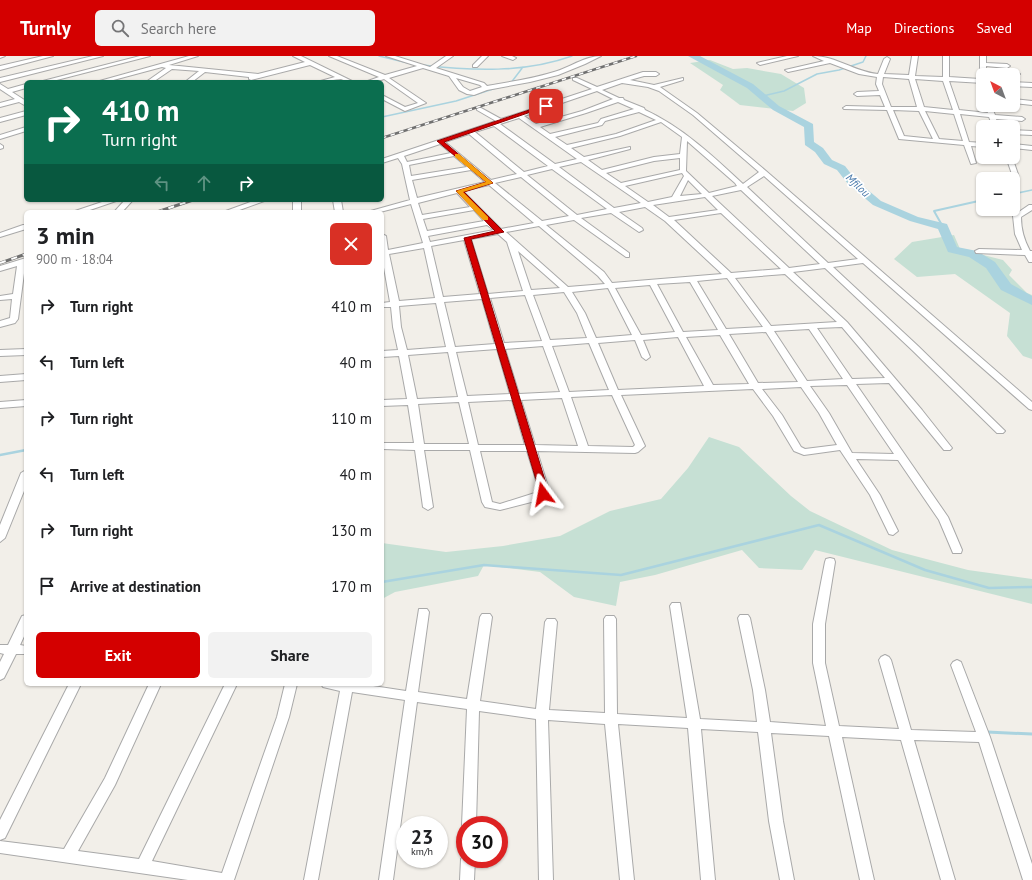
<!DOCTYPE html>
<meta charset="utf-8">
<style>
:root{--surface:#fff;--page:#f2f2f2;--text:#202124;--muted:#757577;--accent:#d40000}
body{margin:0;font-family:"PT Sans",sans-serif;background:var(--page);color:var(--text);height:100vh;display:flex;flex-direction:column;font-size:15px;white-space:nowrap}
*{box-sizing:border-box;margin:0}
p{font-size:13px;color:var(--muted)}
.icon{flex:none;width:22px;height:22px;fill:none;stroke:currentColor;stroke-width:2;stroke-linecap:round;stroke-linejoin:round}
.map{position:relative;flex:1;overflow:hidden}
.drawer{position:absolute;left:24px;top:154px;width:360px;height:476px;display:flex;flex-direction:column;background:var(--surface);border-radius:6px;box-shadow:0 1px 3px #0004}
.drawer>*{flex:none}
.hud{position:absolute;left:24px;top:24px;width:360px;height:122px;border-radius:6px;box-shadow:0 1px 3px #0004;background:#0b6e4f;color:#fff;overflow:hidden}
.needle{width:26px;rotate:319deg}
.buttons{position:absolute;left:976px;top:12px;display:grid;gap:8px}
.buttons a{display:grid;place-items:center;width:44px;height:44px;border-radius:6px;background:var(--surface);box-shadow:0 1px 3px #0004;font-size:20px}
.speed{position:absolute;left:396px;top:760px;display:flex;gap:8px;font-size:20px;font-weight:700;text-align:center}
.speed>*{display:grid;place-content:center;width:52px;height:52px;border-radius:50%;background:var(--surface);box-shadow:0 1px 3px #0004;line-height:1}
.speed small{font-size:10px;font-weight:400}
.speed .limit{border:6px solid #d22;background:#fff;color:#111}
.pin{position:absolute;display:grid;place-items:center;width:34px;height:34px;color:#fff;margin:-17px;border-radius:8px;box-shadow:0 2px 6px #0006}
.me{position:absolute;width:44px;margin:-22px;rotate:347deg;stroke-linejoin:round;filter:drop-shadow(0 0 3px #0008)}
.turn{display:flex;align-items:center;gap:14px;height:84px;padding:0 12px;font-size:18px}
.turn .icon{width:52px;height:52px;stroke-width:2.5}
.turn b{display:block;font-size:28px;line-height:34px}
.lanes{display:flex;align-items:center;height:38px;padding:0 12px;background:#0003;justify-content:center;gap:20px;direction:ltr}
.lanes .off{opacity:.35}
.round{display:grid;place-items:center;flex:none;width:42px;height:42px;border-radius:6px;background:var(--page)}
.headline{display:flex;align-items:center;justify-content:space-between;height:68px;padding:0 12px}
h1{font-size:24px;font-weight:800;line-height:30px}
.action{display:flex;gap:8px;margin-top:auto;padding:8px 12px}
.action a{flex:1;height:46px;border-radius:6px;background:var(--accent);color:#fff;font-size:16px;font-weight:800;line-height:46px;text-align:center}
.action a+a{background:var(--page);color:var(--text)}
ul{padding:0;list-style:none}
li{display:flex;align-items:center;gap:12px;height:56px;padding:0 12px}
li div{flex:1}
li b{display:block;font-size:15px}
li em{font-style:normal}
header{display:flex;align-items:center;gap:24px;box-sizing:border-box;height:56px;padding:0 20px;background:var(--accent);color:#fff}
header strong{font-size:19px}
nav{display:flex;gap:22px;margin-inline-start:auto;font-size:14px}
.search{width:280px;height:36px;background:var(--page);display:flex;align-items:center;gap:10px;box-sizing:border-box;padding:0 14px;border-radius:6px;color:var(--muted);font-size:15px}
.map>svg:first-child{display:block}
</style>
<header>
<strong>Turnly</strong>
<div class="search"><svg class="icon" aria-label="search" viewBox="0 0 24 24"><circle cx="10" cy="10" r="6"/><path d="M15 15l6 6"/></svg>Search here</div>
<nav><a>Map</a><a>Directions</a><a>Saved</a></nav>
</header>
<div class="map">
<svg width="1032" height="824" viewBox="0 0 1032 824">
<rect width="100%" height="100%" fill="#f2efe9"/>
<path fill="#c6e0d4" d="M710,4L733,13L747,12L781,18L804,32L806,47L793,55L740,49L720,34L723,29L690,7Z
M954,179L960,193L1003,204L1012,214L1009,219L1027,237L1032,239V303L1023,300L1007,280L1010,257L955,218L917,221L894,203L912,186Z
M709,381L739,391L791,440L810,455L892,494L968,514L1032,523V548L815,494L802,514L759,512L742,494L655,519L620,526L616,550L574,541L540,516L484,509L478,520L395,536L382,543V487L446,496L503,490L560,480L610,455L661,443L688,412Z"/>
<g fill="none" stroke-linecap="round" stroke-linejoin="round">
<path stroke="#aad3df" stroke-width="1.5" d="M379,0L408,7
M423,9C472,15 525,17 572,0
M510,28L523,11
M763,40L784,35L817,18L839,14L863,6L866,0
M382,61L456,45L496,32
M1013,138L1032,134"/>
<path stroke="#aad3df" stroke-width="2" d="M943,171L934,155L983,144"/>
<path stroke="#aad3df" stroke-width="2.5" d="M0,399L26,394
M382,526L484,509L621,519L819,469L925,514L989,532L1032,531"/>
<path stroke="#aad3df" stroke-width="3" d="M987,676L1032,678"/>
<path fill="#aad3df" fill-rule="evenodd" d="M688,0H700L753,28L779,50L813,68L814,86L823,92L832,104L845,110L856,124L881,145L918,161L947,168L957,191L977,195L995,206L1011,228L1032,240V249L1001,234L986,212L969,201L948,196L938,173L910,165L873,149L848,128L837,114L824,108L815,96L805,89L804,71L773,54L747,32Z"/>
<defs>
<path id="street" d="M0,0H5L0,2Z
M43,0H53L0,14V10Z
M93,0H103L0,26V22Z
M140,0H150L49,26H39Z
M189,0H198L169,9L258,18L305,6L293,0H301L354,26C348,26 346,25 341,23C337,23 323,26 317,26L335,21L310,9L251,24L249,23V21L205,16L192,26H185L199,15L172,13L153,26H146L166,12L162,11L106,26H96Z
M329,0H337L385,19L417,10L386,0H395L430,11L446,0H453L436,12L484,27L487,30C509,26 532,23 554,16C569,12 585,0 601,0L585,8L558,19L530,26L487,34L474,39L467,38L459,34L449,20L423,12L389,22L426,47L405,55L382,43V39L405,51L418,47L384,23L375,26H365L379,21ZM456,22L480,29L482,31L470,35L463,31Z
M482,0H488L477,11H473V9Z
M502,0H512L516,2L513,4Z
M787,0H798L760,9L757,7Z
M813,0C836,0 855,16 878,18L884,3L887,1L890,3L884,18L909,19L912,0H918L915,20L943,21V0H949V21L980,23V0H986V7L1007,8L1010,10L1007,12L986,10V14L1017,16L1020,18L1017,20L986,17V19H983V27L949,25L959,54L988,57L985,49H991L995,59L1022,61L1025,63L1022,65L996,63L999,71H993L989,61L960,58L969,86L983,87V91L971,90L976,107L971,108L964,89L899,83L887,54L844,53L843,52L846,50L885,51L880,39L857,40L854,38L857,36L879,35L876,28L877,21L859,18L830,7L788,16L785,14L824,5ZM883,21L909,23L917,51H891L882,28ZM915,23L943,25L953,54L924,51ZM893,54L919,55L933,83L904,80ZM925,55L954,58L963,85L939,83Z
M643,16H656L659,18L656,20H644L630,24L654,29L683,22V24L660,31L697,57L766,115L1032,346V354L1029,353L863,207L833,211L918,290L1005,375L1003,377H997L912,294L825,212L793,216L847,266L922,354L952,392L950,394H944L889,327L856,328L948,461L962,494L961,497H953L939,464L898,404L856,403L880,439L898,475L893,479L889,478L870,439L840,394L804,399L794,395L773,360L753,333L621,339L645,390L638,396L635,397L537,395L549,434L547,440L543,443L500,454L485,451L482,446L470,394H424L433,451L428,454L423,451L415,394L382,393V387H414L408,349L382,350V344L407,343L399,300L382,301V295L398,294L393,271L391,251H382V247L390,246L382,200V178L386,180L388,194L423,187L411,148L380,156H367L410,144L402,108L398,102L382,107V103L496,65L477,54V52H481L501,63L592,33L573,24V22H577L597,31ZM622,27L648,31L659,35L693,59L759,116L743,128C713,100 682,71 645,54L644,52L624,44L623,42H619L602,34ZM597,35L613,43L582,55L536,68L524,60ZM618,46L634,53L601,63L598,67L550,78L540,71L586,57ZM639,56L656,64L616,78L567,89L555,81L602,69L605,65ZM519,62L577,103L555,108L500,68ZM661,66L682,81L680,98L654,101L602,114L588,104L630,93V91L584,101L571,92L620,80ZM494,70L548,110L524,116L475,76ZM469,78L517,118L491,124L445,86ZM687,85L735,127L737,130L709,137L686,115ZM440,88L451,97L407,106L404,100ZM454,100L467,111L411,120L409,109ZM680,102V114L621,127L606,117L654,105ZM581,106L641,147L614,152L559,111ZM552,113L607,153L577,159L527,119ZM471,114L485,126L417,142L412,124ZM682,117L684,120L672,141L648,146L625,130ZM764,120L858,203L828,207L747,131ZM521,121L569,160L542,165L495,127ZM688,124L702,138L680,140ZM489,129L534,167L501,173L463,135ZM741,134L820,208L789,212L712,140ZM457,137L470,151L422,159L418,147ZM705,141L718,154L669,161L653,149ZM645,151L665,165L722,218L612,227L604,216L546,169L574,164L626,201H629V197L581,162L611,157L639,176L643,174L642,172L619,156ZM474,154L484,165L427,175L423,163ZM721,157L781,213L731,217L674,164ZM487,169L494,174L430,186L428,180ZM539,170L598,220L605,228L568,231L506,176ZM498,178L507,186L523,235L488,238L471,183ZM464,184L480,238L443,241L431,190ZM424,192L435,242L399,245L389,198ZM518,195L560,232L531,234ZM785,218L837,266L771,270L735,222ZM727,222L763,271L726,273L697,225ZM690,226L718,274L683,276L657,228ZM650,229L675,276L641,279L615,232ZM608,232L632,279L596,282L585,257L572,236ZM564,236L577,257L587,282L550,284L533,239ZM525,239L542,285L504,287L490,242ZM482,243L495,288L455,291L444,246ZM436,247L446,291L407,294L401,271L399,250ZM842,271L885,322L852,323L817,272ZM809,273L843,323L807,325L774,275ZM766,276L798,326L758,327L729,278ZM720,279L749,328L713,329L686,281ZM678,281L704,330L618,334L598,287L635,284L642,301L646,304L650,301L643,284ZM589,287L609,334L569,336L552,290ZM543,290L560,336L519,338L505,293ZM497,293L510,338L467,340L456,296ZM448,296L458,341L417,343L408,299ZM847,329L894,398L852,397L829,357L810,330ZM801,331L819,357L837,389L805,393L801,391L782,359L762,333ZM612,339L635,389L633,391L588,390L571,341ZM562,342L578,390L535,389L521,344ZM512,344L525,389H478L468,346ZM459,346L469,388H424L418,348ZM480,395H527L539,434L538,436L500,448L492,446Z
M1013,26L1032,27V31L1013,30Z
M0,28L8,33L26,28V32L12,36L26,45V50L19,46L0,51V47L15,43L0,33Z
M1013,43L1032,45V49L1013,47Z
M26,55V59L0,66V62Z
M26,71V75L0,83V79Z
M1013,74L1032,75V79L1013,78Z
M0,88L3,90V92L0,93Z
M1013,88L1032,90V94L1013,92Z
M1006,101H1012L1019,121L1018,122L1013,121Z
M108,144H119L84,156H72Z
M125,144H133L122,156H114Z
M256,144H267L234,156H223Z
M293,144H301V156H293Z
M333,144H341L343,156H335Z
M1029,149H1032V154L1021,161C1021,173 1024,184 1030,195H1032V206H1029L1025,199L976,197L975,195L979,193L1022,194L1015,178L1013,160Z
M23,169H26V173L0,181V177Z
M26,202L18,263L15,267L0,271V265L10,262L12,243L0,244V240L13,238L17,210L0,215V210Z
M26,293V299L0,300V294Z
M26,318V324L0,326V320Z
M26,344V350L0,352V346Z
M26,414V430L5,482L0,486V469L21,417Z
M830,502L834,503L835,506L825,568V607L839,670L899,673L879,604L881,601L885,599L889,601L891,604L911,674L976,676L951,609L953,606L957,604L961,606L990,681L1032,808V824H1023L979,686L914,684L955,824H941L901,684L842,681L874,824H860L829,680L771,677L783,765L794,824H780L769,765L758,676L701,673L715,824H701L688,672L618,668L634,824H620L605,668L548,664L553,824H539L536,663L479,655L476,769H465V774L462,769L467,653L417,646L393,824H379L405,644L352,636L318,824H304L340,635L323,631L321,628H360L406,635L419,553H427L429,556L418,636L467,643L480,561L482,558H490L492,561L480,645L536,653L545,566L547,563H555L557,566L549,654L605,657L604,563L606,560H614L616,563L617,658L687,662L670,550L672,547H680L700,663L757,666L753,634L738,562L740,559H748L750,562L765,634L770,666L826,670L813,607V568L825,506L826,503Z
M26,559V576L20,589L26,590V598H16L4,622L0,624V606L4,598L0,597V589H8L22,560Z
M69,628H81L5,782L0,784V764Z
M149,628H161L115,729L78,795L139,803L225,628H237L152,805L222,817L277,661L285,628H297L289,661L234,824H188L0,797V785L64,793L105,722Z
M465,798V803H475L474,824H460L461,803Z"/>
</defs>
<use href="#street" stroke="#a9a9a9" stroke-width="2"/>
<use href="#street" fill="#fff" fill-rule="evenodd"/>
<defs>
<path id="rail-far1" d="M382,82L636,0"/>
<path id="rail" d="M157,156L193,144
M0,207L26,198"/>
</defs>
<use href="#rail-far1" stroke="#707070" stroke-width="2.5"/>
<use href="#rail" stroke="#707070" stroke-width="3"/>
<use href="#rail-far1" stroke="#fff" stroke-width="1.5" stroke-dasharray="4.5" stroke-linecap="butt"/>
<use href="#rail" stroke="#fff" stroke-width="2" stroke-dasharray="6" stroke-linecap="butt"/>
</g>
<path fill="#d40000" stroke="#8a0000" d="M544,49L548,50L444,86L493,127L464,136L504,176L471,183L548,434L547,440L543,441L539,438V434L464,182L495,175L456,135L486,126L437,85Z"/>
<path fill="#f59e0b" d="M455,98H459L493,127L463,136L488,161V164H483L456,135L486,126L455,101Z"/>
<g text-anchor="middle" dominant-baseline="central" stroke-width="3.5" stroke-linejoin="round" paint-order="stroke">
<g font-size="11" font-style="italic" fill="#4a7aab" stroke="#fff">
<text transform="translate(858 129) rotate(44)">Mfilou</text>
</g>
</g>
</svg>
<div class="buttons">
<a><svg class="needle" viewBox="-14 -14 28 28"><path d="M0-13l5 13h-10z" fill="#e53935"/><path d="M0 13l5-13h-10z" fill="#757577"/></svg></a>
<a>+</a>
<a>−</a>
</div>
<div class="speed"><div>23<small>km/h</small></div><div class="limit">30</div></div>
<div class="pin" style="left:546px;top:50px;background:#d93025"><svg class="icon" aria-label="arrive" viewBox="0 0 24 24"><path d="M6 21V4h12l-3 4 3 4H6"/></svg></div>
<svg class="me" style="left:543px;top:438px" viewBox="-20 -20 40 40"><path d="M0-17L14 15 0 8-14 15z" fill="#d40000" stroke="#fff" stroke-width="4"/></svg>
<div class="hud">
<div class="turn"><svg class="icon" aria-label="right" viewBox="0 0 24 24"><path d="M7 20v-9h11M14 6l5 5-5 5"/></svg><div><b>410 m</b>Turn right</div></div>
<div class="lanes"><svg class="icon off" aria-label="left" viewBox="0 0 24 24"><path d="M17 20v-9H6M10 6l-5 5 5 5"/></svg><svg class="icon off" aria-label="ahead" viewBox="0 0 24 24"><path d="M12 20V5M6 11l6-6 6 6"/></svg><svg class="icon" aria-label="right" viewBox="0 0 24 24"><path d="M7 20v-9h11M14 6l5 5-5 5"/></svg></div>
</div>
<section class="drawer">
<div class="headline"><div><h1>3 min</h1><p>900 m · 18:04</p></div><a class="round" style="background:#d93025;color:#fff"><svg class="icon" aria-label="close" viewBox="0 0 24 24"><path d="M6 6l12 12M18 6L6 18"/></svg></a></div>
<ul>
<li><svg class="icon" aria-label="right" viewBox="0 0 24 24"><path d="M7 20v-9h11M14 6l5 5-5 5"/></svg><div><b>Turn right</b></div><em>410 m</em></li>
<li><svg class="icon" aria-label="left" viewBox="0 0 24 24"><path d="M17 20v-9H6M10 6l-5 5 5 5"/></svg><div><b>Turn left</b></div><em>40 m</em></li>
<li><svg class="icon" aria-label="right" viewBox="0 0 24 24"><path d="M7 20v-9h11M14 6l5 5-5 5"/></svg><div><b>Turn right</b></div><em>110 m</em></li>
<li><svg class="icon" aria-label="left" viewBox="0 0 24 24"><path d="M17 20v-9H6M10 6l-5 5 5 5"/></svg><div><b>Turn left</b></div><em>40 m</em></li>
<li><svg class="icon" aria-label="right" viewBox="0 0 24 24"><path d="M7 20v-9h11M14 6l5 5-5 5"/></svg><div><b>Turn right</b></div><em>130 m</em></li>
<li><svg class="icon" aria-label="arrive" viewBox="0 0 24 24"><path d="M6 21V4h12l-3 4 3 4H6"/></svg><div><b>Arrive at destination</b></div><em>170 m</em></li>
</ul>
<div class="action"><a>Exit</a><a>Share</a></div>
</section>
</div>
